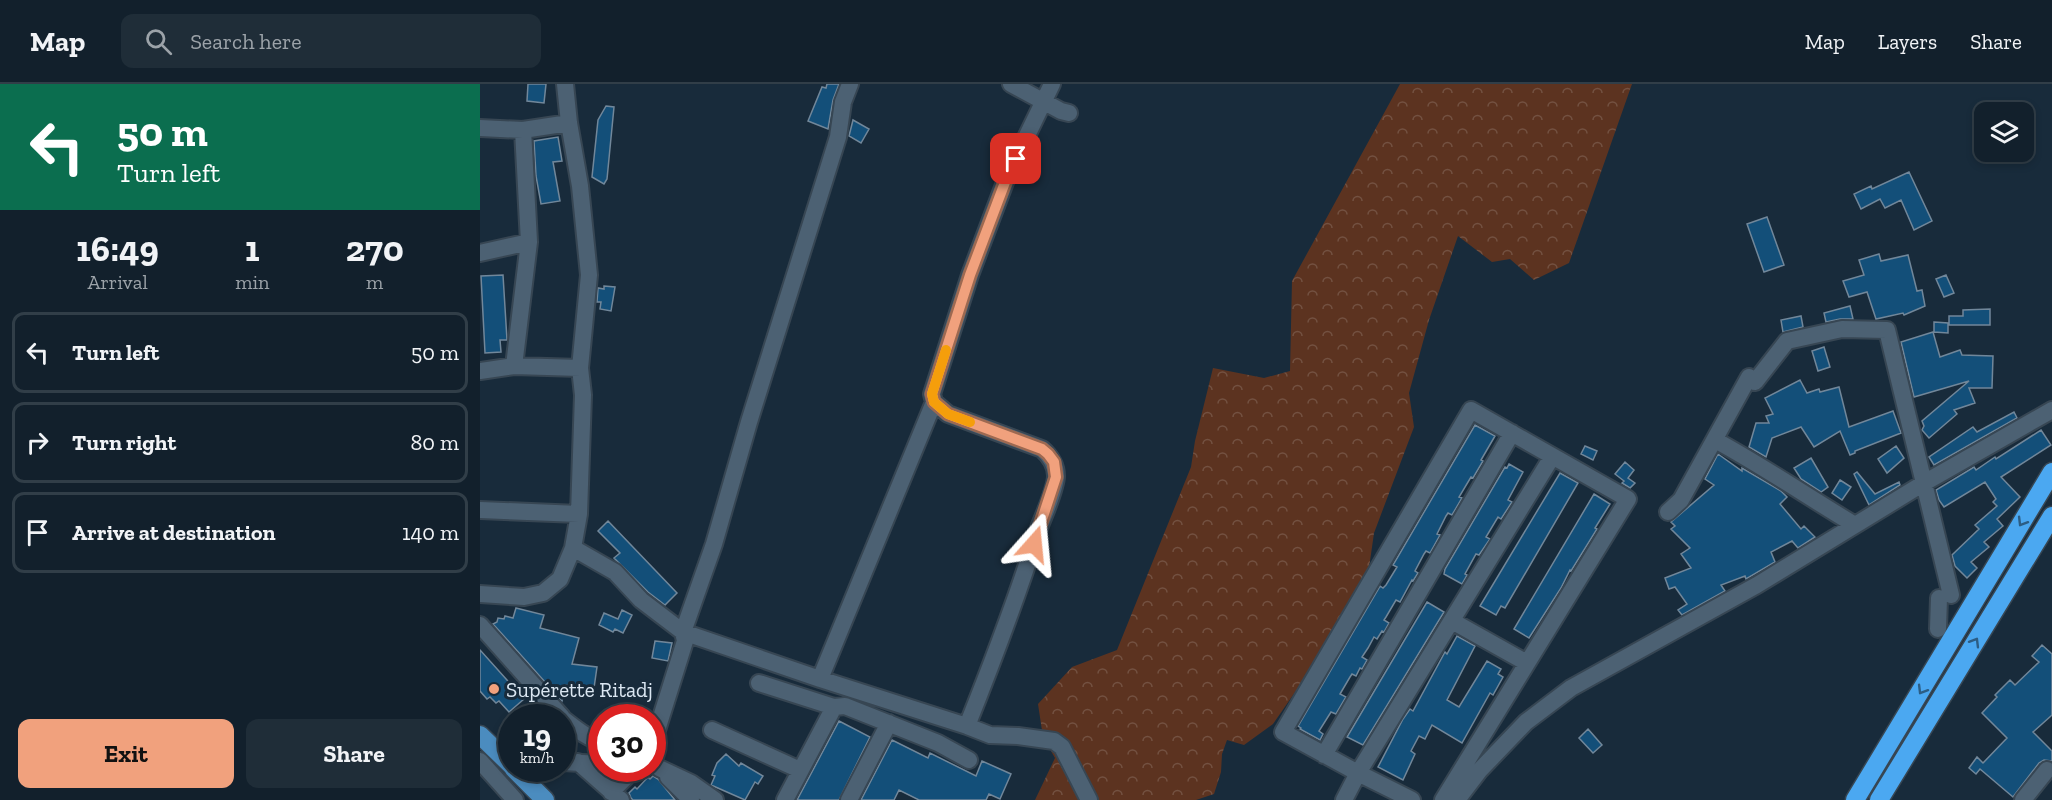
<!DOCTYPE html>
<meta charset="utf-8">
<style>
:root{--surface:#12202c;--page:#1f2d38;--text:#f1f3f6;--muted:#9ca3a9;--line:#313e48;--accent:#f1a17d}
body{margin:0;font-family:"Zilla Slab",serif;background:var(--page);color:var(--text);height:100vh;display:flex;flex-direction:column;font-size:22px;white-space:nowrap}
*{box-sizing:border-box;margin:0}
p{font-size:20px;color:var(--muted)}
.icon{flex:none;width:33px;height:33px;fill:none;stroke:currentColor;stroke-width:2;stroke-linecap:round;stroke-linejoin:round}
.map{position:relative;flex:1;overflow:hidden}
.panel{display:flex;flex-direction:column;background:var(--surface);width:480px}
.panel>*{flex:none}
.hud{background:#0b6e4f;color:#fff;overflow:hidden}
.controls{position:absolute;left:1494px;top:18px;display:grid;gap:12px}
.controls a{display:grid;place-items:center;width:60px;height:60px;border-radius:12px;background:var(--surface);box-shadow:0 3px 9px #0003,0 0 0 2px var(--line);font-size:30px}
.speed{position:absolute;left:18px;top:620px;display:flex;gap:12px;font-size:30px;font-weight:700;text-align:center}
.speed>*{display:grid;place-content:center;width:78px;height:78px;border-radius:50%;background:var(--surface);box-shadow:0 3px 9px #0003,0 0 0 2px var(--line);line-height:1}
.speed small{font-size:15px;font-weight:400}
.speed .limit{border:9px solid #d22;background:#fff;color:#111}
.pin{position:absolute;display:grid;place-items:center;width:51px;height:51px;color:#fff;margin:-26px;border-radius:12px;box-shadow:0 3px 9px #0006}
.me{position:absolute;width:66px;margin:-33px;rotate:18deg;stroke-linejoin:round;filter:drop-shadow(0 0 4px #0008)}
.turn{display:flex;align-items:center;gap:21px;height:126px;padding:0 18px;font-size:27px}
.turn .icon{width:78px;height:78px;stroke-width:2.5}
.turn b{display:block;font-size:42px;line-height:51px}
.eta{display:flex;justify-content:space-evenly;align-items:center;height:102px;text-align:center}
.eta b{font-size:36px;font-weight:700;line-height:42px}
.cta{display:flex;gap:12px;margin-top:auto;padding:12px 18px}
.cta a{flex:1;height:69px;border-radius:12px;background:var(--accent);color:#111;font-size:24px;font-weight:700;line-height:69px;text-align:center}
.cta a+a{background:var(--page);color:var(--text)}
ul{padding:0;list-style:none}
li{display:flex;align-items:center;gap:18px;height:81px;margin:0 12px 9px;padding:0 6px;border:3px solid var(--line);border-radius:12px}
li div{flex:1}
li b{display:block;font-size:22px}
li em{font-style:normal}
header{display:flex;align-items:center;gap:36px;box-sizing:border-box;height:84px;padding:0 30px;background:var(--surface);border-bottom:2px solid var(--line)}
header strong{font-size:28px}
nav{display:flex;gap:33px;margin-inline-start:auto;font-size:21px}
.search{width:420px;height:54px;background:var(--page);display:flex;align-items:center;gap:15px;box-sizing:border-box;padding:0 21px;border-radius:12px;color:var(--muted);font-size:22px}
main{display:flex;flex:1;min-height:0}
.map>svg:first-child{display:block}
</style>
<header>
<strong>Map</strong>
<div class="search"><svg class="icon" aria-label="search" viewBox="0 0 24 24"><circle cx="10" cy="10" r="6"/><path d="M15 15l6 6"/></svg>Search here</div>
<nav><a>Map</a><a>Layers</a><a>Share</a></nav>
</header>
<main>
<section class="panel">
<div class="hud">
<div class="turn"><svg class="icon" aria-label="left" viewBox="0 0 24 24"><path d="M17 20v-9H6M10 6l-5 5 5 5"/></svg><div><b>50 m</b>Turn left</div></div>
</div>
<div class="eta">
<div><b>16:49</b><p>Arrival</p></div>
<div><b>1</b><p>min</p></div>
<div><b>270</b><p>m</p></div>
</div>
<ul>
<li><svg class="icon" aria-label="left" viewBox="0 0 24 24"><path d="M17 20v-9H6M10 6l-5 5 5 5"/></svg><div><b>Turn left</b></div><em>50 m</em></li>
<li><svg class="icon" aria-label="right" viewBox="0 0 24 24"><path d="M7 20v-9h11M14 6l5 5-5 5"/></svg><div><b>Turn right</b></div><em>80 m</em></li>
<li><svg class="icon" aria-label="arrive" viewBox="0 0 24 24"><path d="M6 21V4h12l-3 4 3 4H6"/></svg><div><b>Arrive at destination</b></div><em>140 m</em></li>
</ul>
<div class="cta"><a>Exit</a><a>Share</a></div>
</section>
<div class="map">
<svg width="1572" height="716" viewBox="0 0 1572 716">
<defs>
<pattern id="forest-crowns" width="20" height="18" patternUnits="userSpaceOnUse" patternTransform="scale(1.5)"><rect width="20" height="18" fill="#5c3320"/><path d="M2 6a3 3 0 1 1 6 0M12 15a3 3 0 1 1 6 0" fill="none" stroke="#735141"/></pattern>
</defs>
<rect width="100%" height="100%" fill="#182b3b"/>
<path fill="url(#forest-crowns)" d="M920,0H1152L1089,179L1054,196L1030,175L1012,178L978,152L949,236L929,309L934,343L894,449L889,484L845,565L793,640L764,661L747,656L742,670L741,688L734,710L716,716H555L575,674L563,653L558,620L592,583L637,566L711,383L715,357L733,284L784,294L810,287L812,197Z"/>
<path fill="#134f79" stroke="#71879a" stroke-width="1.5" d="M48,0H66L64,19L47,17Z
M347,0H359L353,16L348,45L328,37L342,3L346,4Z
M126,22L134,23L127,95L124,100L112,93L118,36Z
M373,36L389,45L381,59L369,52Z
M78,53L82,77L73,78L80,117L61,120L56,92L54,57Z
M1429,88L1452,137L1434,146L1421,116L1405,124L1400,115L1381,125L1374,110L1391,102L1392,105Z
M1287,133L1304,181L1284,188L1267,140Z
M1399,170L1401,177L1428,171L1437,207L1442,206L1445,222L1424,231L1423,229L1396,235L1387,208L1369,213L1363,197L1384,191L1379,176Z
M23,191L27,256H20L21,268L5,269L1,192Z
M1466,191L1474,209L1464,213L1456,195Z
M124,202L135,203L131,227L120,225L121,218H117L118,204L124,205Z
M1370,222L1373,235H1360L1346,238L1344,229Z
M1510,225V241H1469V232H1483V226Z
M1321,232L1323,243L1303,248L1301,236Z
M1454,238L1468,239V249L1454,248Z
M1453,248L1460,273L1480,266L1482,271L1513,272L1512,304H1489L1495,319L1474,326L1477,330L1449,354L1442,346L1444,342L1442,337L1489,297L1434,313L1421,258Z
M1344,263L1350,283L1338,287L1332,267Z
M1320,296L1327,309L1339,305L1340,308L1359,303L1369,343L1413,327L1421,349L1375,367V369L1370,371L1360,347L1334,363L1321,343L1292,354L1286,373L1269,363L1276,339H1289L1286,332L1293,330L1285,314Z
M1534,328L1537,334L1454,381L1449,373L1493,343L1497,348Z
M995,341L1015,352L1001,376L1003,377L993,394L991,393L979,413L982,414L972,431L968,429L966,432L957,450L960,451L950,469L946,467L944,470L935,487L938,489L933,497L932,496L920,518L916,516L906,533L904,536L909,539L904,548L902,547L897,555L894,553L888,564L882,573L887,576L882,585L880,584L876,592L872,590L870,593L860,610L866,613L856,630L851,628L839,647L843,650L840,656L820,645L821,644L818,642L900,502L903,504L906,501L917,483L913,481Z
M1561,346L1571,361L1521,393L1540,413L1517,435L1523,442L1504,458L1509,463L1491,478L1497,484L1487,494L1475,482L1472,471L1499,445L1495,441L1517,422L1513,418L1516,415L1505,398L1464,423L1459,416L1456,406L1494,383L1496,386L1515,373L1516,375Z
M1105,362L1117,367L1113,376L1101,370Z
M1416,362L1424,374L1407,389L1398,375Z
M1238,370L1262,387V384L1301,407L1307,413L1300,420L1321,445L1324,442L1335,453L1318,464L1312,457L1291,468L1295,478L1266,495L1265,492L1241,501L1245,507L1202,531L1198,526L1207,520L1195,503L1189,505L1185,494L1211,484L1201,470L1210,464L1191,445L1195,442L1191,438L1234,401L1225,395Z
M1331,374L1348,403L1341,408L1321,395L1314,384Z
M1145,378L1154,386L1148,394L1155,399L1150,404L1142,399L1144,397L1135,390Z
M1029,380L1043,388L1028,416L1032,418L1021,435L1018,433L1006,453L1010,455L999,471L996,470L985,490L987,491L982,500L964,490L965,485L1025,383L1027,384Z
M1377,388L1395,410L1419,398L1420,401L1389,421L1374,390Z
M1080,389L1098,399L1025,524L1021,522L1016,531L1000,522Z
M1360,396L1371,403L1362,416L1352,409Z
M1114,410L1130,420L1115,444L1117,445L1091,487L1090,486L1081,504L1049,554L1034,545Z
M128,437L197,509L185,521L168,508L134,474L140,469L118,447Z
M947,518L964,528L883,661L867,653Z
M36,524L64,531L60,544L99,554L92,580L117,583L114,604L86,601L82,617L13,540L17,538L18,534L24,535L25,532L33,534Z
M142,526L152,531L143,549L135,545L133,548L119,541L124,529L138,535Z
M977,552L995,562L967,616L979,623L1007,577L1021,585L1018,590L1023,593L1013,611L1010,609L982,659L952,641L945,655L939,652L931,667L935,670L923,696L898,683L923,635L930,625L933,627L965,568L967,570Z
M175,557L192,559L188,577L172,574Z
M1562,561L1572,570V631L1553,648L1572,667V677L1564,676L1559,679L1533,713L1500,685L1496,690L1489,684L1497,673L1503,679L1527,654L1502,629L1517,613L1515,611L1530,596L1535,601L1559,578L1552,572Z
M0,566L44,615L29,628L19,617L16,619L10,613L7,615L0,607Z
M359,637L390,653L359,716H317Z
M1108,645L1122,661L1113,669L1099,654Z
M412,656L448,674L450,669L496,692L502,677L531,690L520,715L509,710L506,716H439L419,706L414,716H381Z
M246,670L259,682L261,679L283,692L278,700L275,698L265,716L231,701L235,692L232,691L237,679Z
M173,692L178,695L195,716H153L151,714L149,709L155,703L157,705L168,693L170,695Z"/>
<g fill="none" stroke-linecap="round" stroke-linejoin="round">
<defs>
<path id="minor" d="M370,0L363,18L358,53L269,338L234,460L203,548L340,595L454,318
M531,0L581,27L589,29
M572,0L527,93L490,191L452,310L454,318L468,330L562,365C570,372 576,380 576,392C576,404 564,431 559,444C538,511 513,577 487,642L510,651L538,652L574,657L582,663L609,716
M0,44L43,46L89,39
M0,169L49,158
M34,282L49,158L43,46
M0,287L34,282L100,284
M1235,356C1283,382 1328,413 1375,441
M0,426L99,430
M1188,428L1201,416L1269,293L1275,298L1307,257L1362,245L1407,246L1471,511
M93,464L135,488L161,516L203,548L205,557L172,662
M0,510L44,513L63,509L80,495L93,464L99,430L103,311L100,284L109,191L100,102L89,39L85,0
M972,537L1047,579
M0,541L82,633
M1458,545L1459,514
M340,595L487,642
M279,599L354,623L365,622L458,659L489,676
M82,634C94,643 106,654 122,658
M232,646L320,686
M844,671L1032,349
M0,677L35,716
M82,678L122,680
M98,678L141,716
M179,684L211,699L235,716
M188,693L211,716
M131,708L146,693
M305,716L354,623
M369,716L409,639
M864,716L878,689L932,716
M963,716L1148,415L991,326L803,648L878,689L1072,373
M977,716L1000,686L1046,638L1091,604L1277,501L1444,399L1572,326
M1543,716L1567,686"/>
<path id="major" d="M0,651L32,682
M33,684L65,716"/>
<path id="highway" d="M1375,716L1572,388
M1399,716L1572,432"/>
</defs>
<use href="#minor" stroke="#374653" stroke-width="20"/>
<use href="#major" stroke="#374653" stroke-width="21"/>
<use href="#highway" stroke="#374653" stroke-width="21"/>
<use href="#minor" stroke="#4c6173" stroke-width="16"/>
<use href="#major" stroke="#4b8cbf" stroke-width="18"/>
<use href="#highway" stroke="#4ba8f1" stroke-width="18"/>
</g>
<defs><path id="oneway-chevron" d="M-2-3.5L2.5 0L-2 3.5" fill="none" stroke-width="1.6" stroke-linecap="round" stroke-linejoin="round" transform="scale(1.5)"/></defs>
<g stroke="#2c5d84">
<use href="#oneway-chevron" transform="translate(1542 438) rotate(121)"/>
<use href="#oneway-chevron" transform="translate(1495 558) rotate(-59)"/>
<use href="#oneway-chevron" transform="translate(1442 606) rotate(121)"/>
</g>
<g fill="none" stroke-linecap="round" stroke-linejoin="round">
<defs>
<path id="route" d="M536,75L527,93L490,191L452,310L454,318L468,330L562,365L568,370L574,378L576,393L554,460"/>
</defs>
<use href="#route" stroke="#9d6951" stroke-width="15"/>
<use href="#route" stroke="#f1a17d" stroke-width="10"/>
<path stroke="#f59e0b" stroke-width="10" d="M466,266L452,310L454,318L468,330L490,338"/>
</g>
<circle fill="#f1a17d" stroke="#182b3b" stroke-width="2" cx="14" cy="605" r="6"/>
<g text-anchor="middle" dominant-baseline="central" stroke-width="6" stroke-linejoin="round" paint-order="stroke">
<g font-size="21" fill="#dbe7f2" stroke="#182b3b" text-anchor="start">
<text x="26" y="605">Supérette Ritadj</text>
</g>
</g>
</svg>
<div class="controls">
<a><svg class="icon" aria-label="layers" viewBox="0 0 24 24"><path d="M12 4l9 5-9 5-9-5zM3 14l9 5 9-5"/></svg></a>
</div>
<div class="speed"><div>19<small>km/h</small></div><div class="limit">30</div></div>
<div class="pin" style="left:536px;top:75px;background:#d93025"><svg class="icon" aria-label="arrive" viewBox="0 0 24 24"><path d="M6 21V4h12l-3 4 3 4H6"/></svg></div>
<svg class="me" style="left:554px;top:460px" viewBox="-20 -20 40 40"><path d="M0-17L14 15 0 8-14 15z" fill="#f1a17d" stroke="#fff" stroke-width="4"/></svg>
</div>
</main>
